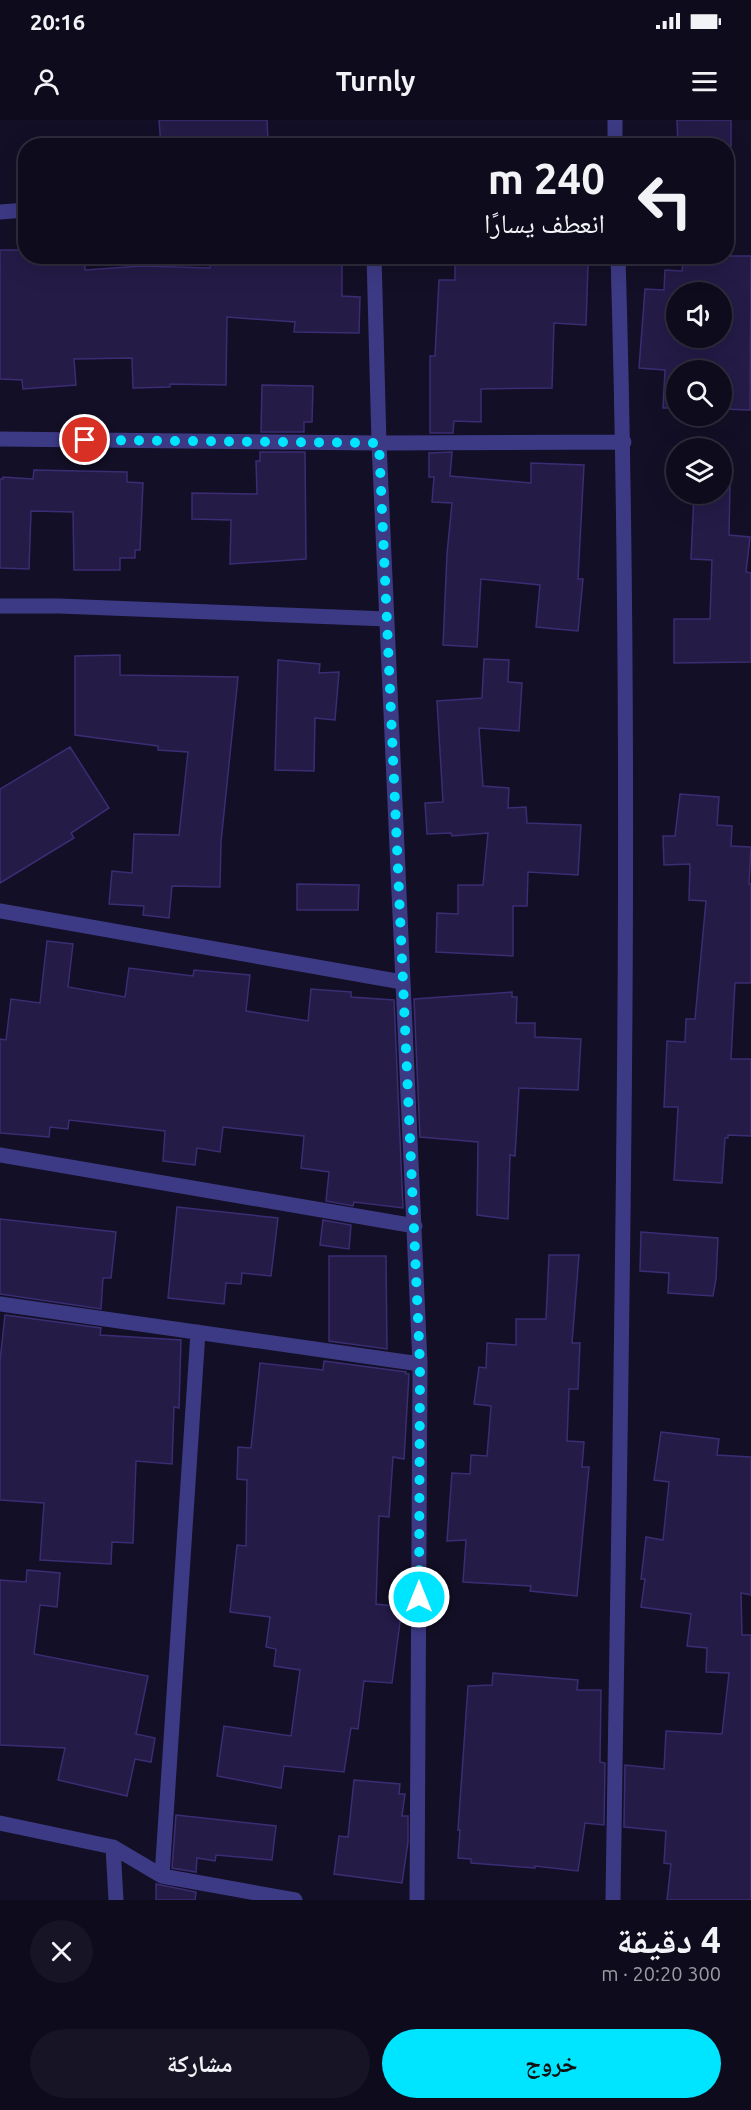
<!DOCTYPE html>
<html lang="ar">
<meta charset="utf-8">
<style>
:root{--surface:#0e0b1c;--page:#171425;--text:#f1f3f6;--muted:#9b9ba3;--line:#2e2b3b;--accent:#00e5ff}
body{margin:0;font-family:Ubuntu,"Noto Naskh Arabic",sans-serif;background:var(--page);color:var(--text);direction:rtl;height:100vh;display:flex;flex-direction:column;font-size:22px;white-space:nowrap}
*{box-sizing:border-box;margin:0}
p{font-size:20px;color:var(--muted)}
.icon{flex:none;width:33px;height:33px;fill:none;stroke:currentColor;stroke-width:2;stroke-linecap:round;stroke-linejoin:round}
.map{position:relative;height:1780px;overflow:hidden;direction:ltr}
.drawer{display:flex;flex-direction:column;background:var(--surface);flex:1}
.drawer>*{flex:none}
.top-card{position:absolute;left:18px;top:18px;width:716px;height:126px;border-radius:24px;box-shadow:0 6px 24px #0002,0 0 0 2px var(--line);direction:rtl;background:#0e0b1c;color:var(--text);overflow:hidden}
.fabs{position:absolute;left:666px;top:162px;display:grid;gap:12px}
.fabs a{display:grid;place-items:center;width:66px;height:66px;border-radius:50%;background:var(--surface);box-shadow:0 6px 24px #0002,0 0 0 2px var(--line);font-size:30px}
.pin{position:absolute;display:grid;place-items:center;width:51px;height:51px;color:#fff;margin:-26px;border:3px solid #fff;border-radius:50%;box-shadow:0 2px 6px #0007}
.me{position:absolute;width:66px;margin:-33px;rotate:0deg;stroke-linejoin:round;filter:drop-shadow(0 0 4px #0008)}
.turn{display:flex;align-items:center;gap:21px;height:126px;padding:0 30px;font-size:27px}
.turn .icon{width:78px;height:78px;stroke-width:2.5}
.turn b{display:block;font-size:42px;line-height:51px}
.round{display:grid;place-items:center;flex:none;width:63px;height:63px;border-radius:32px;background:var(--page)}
.headline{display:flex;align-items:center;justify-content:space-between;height:102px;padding:0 30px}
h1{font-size:36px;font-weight:700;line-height:45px}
.cta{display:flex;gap:12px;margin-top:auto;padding:12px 30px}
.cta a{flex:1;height:69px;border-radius:36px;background:var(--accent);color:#111;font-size:24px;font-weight:700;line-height:69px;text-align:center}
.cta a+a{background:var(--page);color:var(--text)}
.status{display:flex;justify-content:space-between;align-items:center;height:42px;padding:0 30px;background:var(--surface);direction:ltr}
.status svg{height:16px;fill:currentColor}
header{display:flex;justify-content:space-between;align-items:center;height:78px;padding:0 30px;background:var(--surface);font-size:27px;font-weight:700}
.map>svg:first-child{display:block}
</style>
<div class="status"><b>20:16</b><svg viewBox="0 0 49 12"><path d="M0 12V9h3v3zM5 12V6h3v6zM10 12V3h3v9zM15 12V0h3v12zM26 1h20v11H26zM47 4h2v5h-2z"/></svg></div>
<header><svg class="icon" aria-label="menu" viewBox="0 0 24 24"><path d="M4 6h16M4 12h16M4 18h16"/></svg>Turnly<svg class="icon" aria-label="person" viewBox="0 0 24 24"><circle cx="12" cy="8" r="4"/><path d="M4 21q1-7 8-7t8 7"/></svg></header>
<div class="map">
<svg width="751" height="1780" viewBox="0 0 751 1780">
<rect width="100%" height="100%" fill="#130f26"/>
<path fill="#241b47" stroke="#3b2d73" stroke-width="1.5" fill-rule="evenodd" d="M159,0H267L268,20L193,26H161Z
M677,0H731V26H678Z
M0,130H26V136H84L85,150L142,146L210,148V136H335L342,147V176L360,177L359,213L294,212L295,202L227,197L226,265L170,264V267L133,268L132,238L74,239L76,265L23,269L22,260L0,259Z
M455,136H569V144L588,145L586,205L554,203L552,268L481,269V302L454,301L453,313H430V236H435L439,160H455Z
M684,136H751L750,290L722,289V250H676V288H663L665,250L639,248L645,169L664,170L665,150L682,151ZM676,172H722V218H676Z
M262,265L313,266L312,302H304V312H261Z
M260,332H305L306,439L230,444L231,400L192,399V373L257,374L256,341H260Z
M452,332L450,356L531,363V343L584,345L578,459H583L578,511L536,507L540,465L481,459L477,527L443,525L447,434L452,383L432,382L434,357H429V333Z
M34,350L127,352V362L143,363L140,430H135V438H120V450H74L73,392L31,391L29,449L0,448V359H3V357L33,359Z
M722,365H730L729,415L750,417L746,452L751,453V542L674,543V499H710L712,440L691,439L694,374H722Z
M120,535V555L238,557L221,722L220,767L172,766L169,798L143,795L144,786L109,784L112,751L132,753L134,714L179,715L188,632L158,630V626L75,615V536Z
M484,539L509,540L508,562L522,563L519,611L479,608L483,666L509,668L508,688L526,687L527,703L581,705L578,755L528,752L527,786H513V836L436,832L437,793L458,794V765H483L488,713L452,716L451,713L427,714L425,683L443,682L437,581L482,578Z
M278,540L320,544L319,553L339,552L335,600L315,598L314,651L275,650Z
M70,627L109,688L71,713L74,718L0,763V669Z
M680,674L719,677L717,705L732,706L731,726L751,727L749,764H751V863H735L731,939H751V1016L728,1015V1018H725L722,1063L674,1060L678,987H664L667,921L685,922L686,899H695L706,781L689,780L690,744L664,745L663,716H675Z
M297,764L359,765L358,790H297Z
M47,821L73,824L68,867L125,877L129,848L193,856L194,850L250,855L246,891L308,901L311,869L351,872V877L394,880L403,1088L354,1082L353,1086L326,1081L329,1052L301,1048L304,1016L223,1007L220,1032L197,1028L195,1045L163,1041L165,1011L69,1000L68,1009L50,1007L49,1017L0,1013V919L6,920L11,879L40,883Z
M512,872V877H517L516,903H535V917L581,919L578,970L519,968L515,1036L510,1035L508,1099L477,1095L478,1022L420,1017L414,879Z
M177,1087L278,1098L271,1156L242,1153L241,1164L226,1163L224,1184L168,1178Z
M0,1099L116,1112L111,1158H103L101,1189L0,1174Z
M323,1100L351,1105L349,1129L320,1125Z
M641,1112L718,1118L716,1159L713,1176L668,1173L669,1153L640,1151Z
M549,1135H579L572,1223H580L578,1269H569L567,1321L584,1322L582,1347H589L577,1476L530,1471L531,1466L463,1462L466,1420L447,1421L452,1353L470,1354L471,1335L487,1336L491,1286L474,1284L479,1247L486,1248L487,1223L516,1225V1199H546Z
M329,1136H386L387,1229L329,1221Z
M5,1195L101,1208L100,1215L181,1220L179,1288L174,1287L172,1344L136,1341L133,1423L112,1422L111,1444L40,1440L44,1383L0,1380V1241Z
M324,1241L406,1252V1254H409L404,1339L393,1337L389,1397L379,1396L376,1484L402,1487L392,1563L364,1561L358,1609L351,1608L344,1652L284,1646L281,1668L217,1656L224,1606L291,1616L300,1550L274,1546L276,1529L266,1527L270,1497L230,1492L237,1425L246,1426L247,1360L237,1359L238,1327L251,1328L260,1243L323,1250Z
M661,1312L719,1319L717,1335L751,1337V1475L741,1473L742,1515H751V1780H667L671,1744L664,1743L666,1711L624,1707L625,1645L664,1649L666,1611L722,1614L729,1553L706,1552L707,1528L687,1526L691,1494L641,1487L645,1459H641L646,1417L663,1420L669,1362L654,1360Z
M27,1450L60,1453L57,1487L40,1485L34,1534L148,1556L136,1614L155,1618L151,1642L135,1639L127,1676L58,1660L65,1628L0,1625V1460L26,1462Z
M493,1553L578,1560L577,1570H601L600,1642L605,1643L604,1705L585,1703L578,1751L535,1746V1748L471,1743V1739L458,1738L460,1710H458L468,1566L492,1565Z
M354,1660L400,1664L399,1674H405L402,1696H408V1722L402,1763L334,1754L339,1716L348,1717Z
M176,1695L276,1706L272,1740L216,1735L215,1741L197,1738L196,1752L172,1748Z
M156,1764L196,1772L195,1780H156Z"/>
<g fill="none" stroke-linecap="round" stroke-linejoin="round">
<path stroke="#3d3a85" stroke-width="15" d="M615,0V26
M0,92L26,90
M374,136L379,323L420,1244L417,1780
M0,319L379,323L624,322
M0,486H59L387,499
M0,791L402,862
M0,1035L415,1106
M0,1184L420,1244
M0,1703L113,1727L162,1756L295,1780
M113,1727L116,1780
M162,1756L198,1212
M613,1780C621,1232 634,684 618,136"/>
</g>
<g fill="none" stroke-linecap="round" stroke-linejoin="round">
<path stroke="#00e5ff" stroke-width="10" stroke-dasharray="0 18" d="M85,320L379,323L420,1244L419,1477"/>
</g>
</svg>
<div class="fabs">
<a><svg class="icon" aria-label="sound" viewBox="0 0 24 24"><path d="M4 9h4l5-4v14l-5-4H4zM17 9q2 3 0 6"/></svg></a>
<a><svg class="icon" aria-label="search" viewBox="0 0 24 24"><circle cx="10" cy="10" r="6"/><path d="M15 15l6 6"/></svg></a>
<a><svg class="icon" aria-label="layers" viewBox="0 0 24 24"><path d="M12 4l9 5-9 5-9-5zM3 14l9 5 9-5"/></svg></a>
</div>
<div class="pin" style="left:85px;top:320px;background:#d93025"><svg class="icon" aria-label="arrive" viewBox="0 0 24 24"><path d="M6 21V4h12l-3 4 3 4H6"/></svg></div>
<svg class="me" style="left:419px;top:1477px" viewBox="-20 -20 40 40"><circle r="17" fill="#00e5ff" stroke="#fff" stroke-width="3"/><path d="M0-11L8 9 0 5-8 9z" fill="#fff"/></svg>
<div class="top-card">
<div class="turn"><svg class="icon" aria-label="left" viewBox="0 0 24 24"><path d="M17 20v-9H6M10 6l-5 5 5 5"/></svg><div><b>240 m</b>انعطف يسارًا</div></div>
</div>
</div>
<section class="drawer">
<div class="headline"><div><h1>4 دقيقة</h1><p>300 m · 20:20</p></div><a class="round"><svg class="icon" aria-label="close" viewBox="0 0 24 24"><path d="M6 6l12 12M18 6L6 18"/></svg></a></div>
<div class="cta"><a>خروج</a><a>مشاركة</a></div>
</section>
